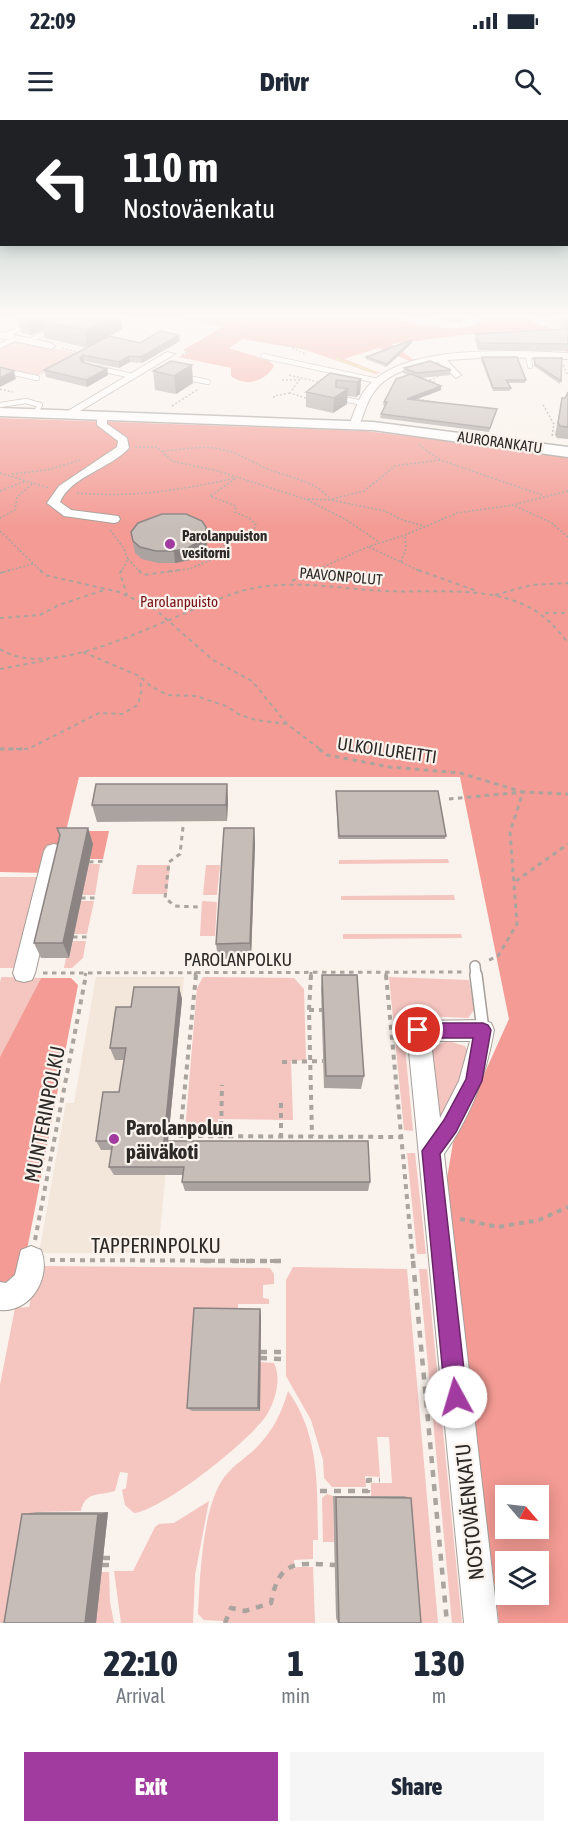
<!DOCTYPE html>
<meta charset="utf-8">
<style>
:root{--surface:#fff;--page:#f6f6f7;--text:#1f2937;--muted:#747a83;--accent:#a13b9f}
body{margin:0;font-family:"Asap Condensed",sans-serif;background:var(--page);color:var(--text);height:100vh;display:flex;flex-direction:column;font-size:22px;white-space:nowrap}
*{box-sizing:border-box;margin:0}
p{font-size:20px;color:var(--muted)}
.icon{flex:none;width:33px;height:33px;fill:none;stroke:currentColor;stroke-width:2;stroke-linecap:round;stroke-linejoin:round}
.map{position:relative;height:1503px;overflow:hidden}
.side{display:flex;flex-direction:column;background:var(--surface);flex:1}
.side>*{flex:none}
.guide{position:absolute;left:0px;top:0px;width:568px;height:126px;box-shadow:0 3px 15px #0003;background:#202124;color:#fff;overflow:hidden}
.needle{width:39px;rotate:118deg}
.buttons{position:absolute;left:495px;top:1365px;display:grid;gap:12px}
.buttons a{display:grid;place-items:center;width:54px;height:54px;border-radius:0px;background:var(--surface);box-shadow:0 3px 15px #0003;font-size:30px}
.pin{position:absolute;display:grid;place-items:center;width:51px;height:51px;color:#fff;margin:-26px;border:3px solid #fff;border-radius:50%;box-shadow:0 2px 6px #0007}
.me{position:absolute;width:66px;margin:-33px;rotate:354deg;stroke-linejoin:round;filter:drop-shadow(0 0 4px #0008)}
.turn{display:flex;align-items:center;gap:21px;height:126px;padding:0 24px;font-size:27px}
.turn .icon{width:78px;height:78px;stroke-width:2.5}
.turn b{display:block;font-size:42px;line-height:51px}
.eta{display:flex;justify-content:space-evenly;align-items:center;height:102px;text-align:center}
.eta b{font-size:36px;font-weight:800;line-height:42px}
.cta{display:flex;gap:12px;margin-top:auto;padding:12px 24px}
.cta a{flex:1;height:69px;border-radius:0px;background:var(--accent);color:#fff;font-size:24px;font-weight:800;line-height:69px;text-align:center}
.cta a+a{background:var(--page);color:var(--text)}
.status{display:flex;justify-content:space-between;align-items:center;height:42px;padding:0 30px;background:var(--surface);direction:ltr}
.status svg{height:16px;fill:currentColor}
header{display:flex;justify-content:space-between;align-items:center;height:78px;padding:0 24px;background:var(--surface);font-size:27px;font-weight:800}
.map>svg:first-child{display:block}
</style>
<div class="status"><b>22:09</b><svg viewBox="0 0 49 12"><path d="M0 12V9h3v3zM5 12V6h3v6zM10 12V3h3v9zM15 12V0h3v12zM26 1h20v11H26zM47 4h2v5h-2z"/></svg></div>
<header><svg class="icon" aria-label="menu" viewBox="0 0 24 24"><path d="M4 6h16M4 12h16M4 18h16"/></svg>Drivr<svg class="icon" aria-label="search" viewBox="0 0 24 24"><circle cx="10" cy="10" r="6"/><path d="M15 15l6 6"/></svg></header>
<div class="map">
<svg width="568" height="1503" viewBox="0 0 568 1503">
<rect width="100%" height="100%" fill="#faf2ec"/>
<path fill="#f3e6da" d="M96,857H184L158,1133H39L66,983H74Z"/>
<path fill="#f5c5c0" d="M15,220L81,234L36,257L0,249V227Z
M448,739L449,743L339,744V740Z
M88,744H100L95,775H82Z
M137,745H170L167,774H132Z
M206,745H220L217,775H203Z
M0,757H45L16,848H0Z
M454,775L455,780H341V776Z
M81,781H94L87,814H74Z
M202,781L217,782L215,816H200Z
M343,814H461L462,818L343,819Z
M73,821H86L83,838L72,848H64L66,838H69Z
M1,857L41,858L0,937V863Z
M203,857L294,858L304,869L306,940L291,941L293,1000L218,999V1011H185L197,868Z
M389,857L469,860L474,890L468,898L402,895L413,1011L404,1010Z
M448,921L465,926L470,935L440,1008L431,931L437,925Z
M407,1033H415L426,1134H417Z
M42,1146L270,1148L274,1154V1164L263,1165V1178L269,1179V1184H238V1196L192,1291H259L260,1242L274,1243C282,1259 275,1282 266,1296C248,1322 164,1389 134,1393L125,1385L122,1370L126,1368L128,1353L120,1352L115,1371C99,1376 85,1371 81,1391L37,1392L19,1503H0V1265L15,1188L29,1187L35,1154Z
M293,1147L407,1149L438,1503H346L404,1376H371V1363H392L389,1317H377L380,1357L365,1356L366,1367H332L324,1358L323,1340L311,1300L286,1256V1160Z
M419,1149H427L462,1503H452Z
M288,1271C320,1316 317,1366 318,1420H313V1439L294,1440V1449L297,1447H313L315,1503H223V1501L204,1500L198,1494C200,1457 202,1394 221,1362C230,1347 245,1339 257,1327C273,1311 282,1292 288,1271Z
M327,1374L333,1376L334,1422H323L322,1378Z
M209,1381L195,1455L193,1503H121L114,1451H133L155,1407L159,1404L174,1403Z
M101,1452H109L110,1482L114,1503H95Z"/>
<path fill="#f39b94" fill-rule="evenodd" d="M182,198H402L401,201C422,204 469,217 484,198H532L530,201L568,215V233H565V221L538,210L463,215L392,224L415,241L412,242L379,228L344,239L380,253L375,254L306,230L243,219L229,228L270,241L274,246C265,262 245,267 231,256V248L178,237L189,233L183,230L223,207Z
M0,298L366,311L439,320L442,318L568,336V1503H499L446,1064L453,1023L509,899L460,657H79L66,711H109L103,739H90L92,724L47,753L0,752ZM506,1376H538V1408H506ZM506,1442H538V1474H506Z
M41,858H71L78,865L21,1161L0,1162V937Z"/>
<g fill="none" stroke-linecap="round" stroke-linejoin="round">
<path stroke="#dacb78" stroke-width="2" d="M337,239L374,252"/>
<defs>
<path id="lane-far2" d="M5,216L23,207
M29,221L54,209
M0,226L16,218
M528,234L530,246
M263,236L378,261
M97,248L132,256
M0,250L37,258
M183,257L208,262
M338,278L363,283
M0,285L26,281L40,285L35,294"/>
<path id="lane-far1" d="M475,846L476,856"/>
<path id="lane" d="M476,855L483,910"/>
<path id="street" d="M0,212L51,223L55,226L51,229L0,218Z
M523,231L568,233V239L495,237L447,240L461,255L456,258L438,242C416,246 387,252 374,272C366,282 364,296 358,307H350L349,305C355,291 359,275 370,264C404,230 478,231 523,231Z
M167,232L175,234L70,297L61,295Z
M102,294L107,297V304L127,318L129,328C110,349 71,356 60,382L71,390L118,396L120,399L118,402L114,403L64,396L47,383L59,366L117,327L118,321L97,305V297Z
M54,724L61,726L64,731L35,853L32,860L24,862L16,860L13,853L44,731L47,726Z
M483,900L491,903L494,910C486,956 471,996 444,1034L498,1503H464L407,911L410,904L418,901ZM431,921H470L459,961L440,998Z
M31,1126L41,1130C52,1158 30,1193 0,1190V1162L6,1163L15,1155L21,1130Z"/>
<path id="secondary" d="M0,288L373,302L568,327V337L373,310L0,296Z"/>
</defs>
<use href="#lane-far2" stroke="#a59e99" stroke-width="6"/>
<use href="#lane-far1" stroke="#a59e99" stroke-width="12"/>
<use href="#lane" stroke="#a59e99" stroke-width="14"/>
<use href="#street" stroke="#a59e99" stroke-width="2"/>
<use href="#secondary" stroke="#a59e99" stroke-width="3"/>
<path stroke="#aaa49f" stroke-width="1.5" stroke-dasharray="2 2" stroke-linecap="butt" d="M221,198L252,209
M431,198L428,204L439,207
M553,198L556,204
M242,213C290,231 337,235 386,219L395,204L402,198
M62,228L81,233
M292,228L305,234
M182,235L218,215L247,212L270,198
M563,245L568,256
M289,255L323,263
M300,259L290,273L309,279
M282,260H299
M429,261L437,262
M426,262L439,256
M0,269L13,272
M274,278V276L290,273
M414,278L443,284
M543,285L554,304L552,317
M172,286L197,270
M419,325L440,340L542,375
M135,327H157L172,341L218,351L305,379L331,380L385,391L400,399L423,406
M163,331C179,330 198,326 214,328C240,332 248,341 270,350C292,358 316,361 331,380
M0,353L49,368
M12,354L47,350L81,340
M0,371L26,361
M77,373C131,378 182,370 235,358
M332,379L364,371L395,346L440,340
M307,380L345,399L379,422
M515,386L552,403L568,417
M0,398L15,390L17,377L33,363
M110,410L123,427L128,439L121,452
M0,411L42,452
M369,427L422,452
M128,439L140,452
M401,442L406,428L405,415
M4,452L33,444
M167,452L189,449L221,436V427L253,411L256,405L249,398L235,392L236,386L210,376L236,358
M312,452L367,427L405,415L457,393L513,385L568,371"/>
<path stroke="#aaa49f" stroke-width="2" stroke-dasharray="4 4" stroke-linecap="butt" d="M40,450L45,455L119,472L156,490L213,540L252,561L287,604L321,630
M122,450L120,453L127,475
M139,450L143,455L179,450
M418,450L477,471
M0,453L10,450
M292,461L315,450
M495,475L531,465L568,463
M545,493H568
M0,498L40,495L59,485L107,469
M0,529C58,567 187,484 249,469C295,459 339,469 385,471C429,473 478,466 520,483C541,491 555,506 568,523
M83,532L139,556L152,567L168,575L196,576L226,586L240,595L256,600L287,604
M0,549L48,540
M0,629H28L99,593L122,594L138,585L142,569L139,558"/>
<path stroke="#aaa49f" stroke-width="3" stroke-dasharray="4.5 4.5" stroke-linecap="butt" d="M0,629H28
M319,629L327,635L390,647L460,653L523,672L510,712L517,804L498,836L485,842
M449,679L523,672L568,674
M183,707L180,734L169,742L165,778L175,786L198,787
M89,742L105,741
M516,761L568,724
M81,778H98
M73,817H91
M43,853L462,852
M386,853V856
M85,856L86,853
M195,856L196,851
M311,856V852"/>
<path stroke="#aaa49f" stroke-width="4" stroke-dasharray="5 5" stroke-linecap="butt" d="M196,855L180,1016L401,1017
M311,855L309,890L312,1016
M386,855L413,1142
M309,890H322
M282,942L323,941
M281,983V1016
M221,1016L222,965
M460,1099L498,1107L539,1100L568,1087
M35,1120L86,855
M50,1140L281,1141"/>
<path stroke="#aaa49f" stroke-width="4.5" stroke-dasharray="7 7" stroke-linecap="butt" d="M204,1141H281
M413,1141L447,1503
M260,1232H282
M260,1238L282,1239
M320,1371H368V1360H380
M103,1438H114
M102,1445H112
M225,1503L231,1488L245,1491L271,1483C279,1439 296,1443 335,1445"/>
<use href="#lane-far2" stroke="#fff" stroke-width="4.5"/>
<use href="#lane-far1" stroke="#fff" stroke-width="9"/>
<use href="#lane" stroke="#fff" stroke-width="11"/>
<use href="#street" fill="#fff" fill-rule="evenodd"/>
<use href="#secondary" fill="#fff" fill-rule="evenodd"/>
</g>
<path fill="#aaa39f" d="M18,198H121L122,209L88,228L45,218L43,210L31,215L21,213Z
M431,198H466L460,203Z
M568,199V231L478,230L475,220L476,214L565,209L559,206L561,200Z
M179,215L180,221L142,243L130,242L119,248L84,241L83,243L107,249L108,255L87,267L46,257L44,250L109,216L140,223Z
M412,220V223L386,247L366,239V237Z
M482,237L526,260L525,263H508L511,268L510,271H493L481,240Z
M534,238L561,261L560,264L534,246Z
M171,241L193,263L176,274L155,270L153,251Z
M404,248L451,250L450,255L420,258L441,266V270L414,280L496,292L489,312L380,298L381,294L385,286L383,285L384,282L408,255L403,253Z
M330,253L361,259L360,274L356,277L347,276V284L333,293L306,287V272Z
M568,272V319L557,318L555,315L562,278H565Z
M131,412L207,425L201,434L190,440L175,443H158L142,439L135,433Z
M227,664L228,681L227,701L97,702L92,685Z
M336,675L446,716L445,719H338Z
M88,708L93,724L69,838H41L34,823L60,716Z
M254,708L255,724L251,839H218L216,824Z
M322,855L364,956L361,969L324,968L321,869Z
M179,867L182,879L168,1021L370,1062L368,1071H185L182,1062L183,1055H114L109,1047L112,1030H101L96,1021L119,972L124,940H115L110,928L131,887Z
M260,1189L261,1196L260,1291H192L187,1288Z
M333,1376H404L411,1378L421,1503H338L336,1498Z
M37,1392H108L96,1503H4L22,1394Z"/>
<path fill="#8b8482" d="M27,198H58L41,201L43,210L31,215Z
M108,198H121L122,209L88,228L85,210Z
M460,198H466L460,203Z
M179,215L180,221L142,243L141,237Z
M412,220V223L386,247L387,244Z
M83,235L84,241L82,245L80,238Z
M129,236L130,242L119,248V242Z
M192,245L193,263L176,274L174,256Z
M107,249L108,255L87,267L86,260Z
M14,251L16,259L0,267V258Z
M361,259L360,274L356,277L357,262Z
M441,266V270L407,283V279Z
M348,269L347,284L333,293L334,278Z
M206,407L207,425L201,434L190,440L175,443L174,431Z
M227,664L228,681L227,701L226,685Z
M88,708L93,724L69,838L63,823Z
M254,708L255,724L251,839L250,823Z
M179,867L182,879L167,1030L164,1021Z
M260,1189L261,1196L260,1291L258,1288Z
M108,1392L96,1503H85L98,1394Z"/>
<path fill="#c6bdb9" stroke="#8b8482" stroke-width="1.5" d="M47,198H108L85,210L41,201Z
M568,199V203L561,200Z
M568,209V224L479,223L476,214Z
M160,211L179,215L141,237L129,236L119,242L83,235L80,238L82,242L107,249L86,260L44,250L109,216L140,223Z
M412,220L387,244L366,237Z
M482,237H517L526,260H506L511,268H493Z
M534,238H562L561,261L535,244Z
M171,241L192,245L174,256L153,251Z
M430,241L451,250L416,253L404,248Z
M0,247L14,251L0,258Z
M330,253L361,259L357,262L336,260V267L348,269L334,278L306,272Z
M411,254L441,266L407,279L497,289L490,308L381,294L387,282H384L396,259Z
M568,272V307L560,306L558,303L562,278H565Z
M162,394H186L202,401L206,407V413L200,421L188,428L174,431H156L140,427L133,421L131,412L138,403Z
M96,664H227L226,685H92Z
M336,671H438L446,716H339Z
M57,708H88L63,823H34L60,715Z
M224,708H254L250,823L216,824Z
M322,855H357L364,956H326Z
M134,867H179L164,1021H368L370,1062H182L184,1047H109L113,1021H96L103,972H119L126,928H110L116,887H131Z
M194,1188L260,1189L258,1288H187Z
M336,1377L411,1378L421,1503H339Z
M22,1394H98L85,1503H4Z"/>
<linearGradient id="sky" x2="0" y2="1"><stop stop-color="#a2bdbb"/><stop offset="0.48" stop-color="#fdf9f6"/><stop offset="1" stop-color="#fdf9f6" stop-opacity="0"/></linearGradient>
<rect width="568" height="409" fill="url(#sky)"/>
<path fill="#a13b9f" stroke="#692667" stroke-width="1.5" d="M418,903H483L488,905L491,910L482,961L456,1012L440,1034L467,1277L463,1285L456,1288L449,1285L445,1277L422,1031L444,1000L466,959L473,918H418L413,916L411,910L413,905Z"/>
<g fill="#a13b9f" stroke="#faf2ec" stroke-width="2">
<circle cx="170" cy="424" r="6"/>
<circle cx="114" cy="1019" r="6"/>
</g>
<g text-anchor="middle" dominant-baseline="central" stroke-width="4.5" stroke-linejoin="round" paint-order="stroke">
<g font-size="15" fill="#2c2927" stroke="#faf2ec">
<text transform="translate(500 322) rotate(8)">AURORANKATU</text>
<text transform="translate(341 456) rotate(5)">PAAVONPOLUT</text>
</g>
<g font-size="15" font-weight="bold" fill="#2c2927" stroke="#faf2ec" text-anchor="start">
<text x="182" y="415">Parolanpuiston<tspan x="182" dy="17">vesitorni</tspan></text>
</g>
<g font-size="15" fill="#771016" stroke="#faf2ec">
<text x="179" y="481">Parolanpuisto</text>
</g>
<g font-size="18" fill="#2c2927" stroke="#faf2ec">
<text transform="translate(387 630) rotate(8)">ULKOILUREITTI</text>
<text x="238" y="839">PAROLANPOLKU</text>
</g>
<g font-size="21" fill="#2c2927" stroke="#faf2ec">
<text transform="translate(44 994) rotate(-79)">MUNTERINPOLKU</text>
<text x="156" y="1125">TAPPERINPOLKU</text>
<text transform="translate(469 1392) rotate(-96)">NOSTOVÄENKATU</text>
</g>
<g font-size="21" font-weight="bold" fill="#2c2927" stroke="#faf2ec" text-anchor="start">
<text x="126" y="1007">Parolanpolun<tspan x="126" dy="24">päiväkoti</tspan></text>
</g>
</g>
</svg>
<div class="buttons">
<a><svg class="needle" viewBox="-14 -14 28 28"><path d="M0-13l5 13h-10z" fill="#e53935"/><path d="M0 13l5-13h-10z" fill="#747a83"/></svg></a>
<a><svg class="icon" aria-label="layers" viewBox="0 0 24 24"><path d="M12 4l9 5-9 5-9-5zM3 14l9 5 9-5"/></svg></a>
</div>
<div class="pin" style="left:418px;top:910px;background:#d93025"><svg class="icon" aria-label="arrive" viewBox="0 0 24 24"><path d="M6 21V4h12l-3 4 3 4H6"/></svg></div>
<svg class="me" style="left:456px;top:1277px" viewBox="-20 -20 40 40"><circle r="19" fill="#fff"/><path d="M0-13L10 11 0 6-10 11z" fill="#a13b9f"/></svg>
<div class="guide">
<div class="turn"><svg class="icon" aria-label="left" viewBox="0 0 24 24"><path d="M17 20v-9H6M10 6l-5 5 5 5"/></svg><div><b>110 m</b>Nostoväenkatu</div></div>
</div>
</div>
<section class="side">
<div class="eta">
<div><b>22:10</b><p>Arrival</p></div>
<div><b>1</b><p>min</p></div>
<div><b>130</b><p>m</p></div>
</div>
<div class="cta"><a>Exit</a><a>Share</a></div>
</section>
